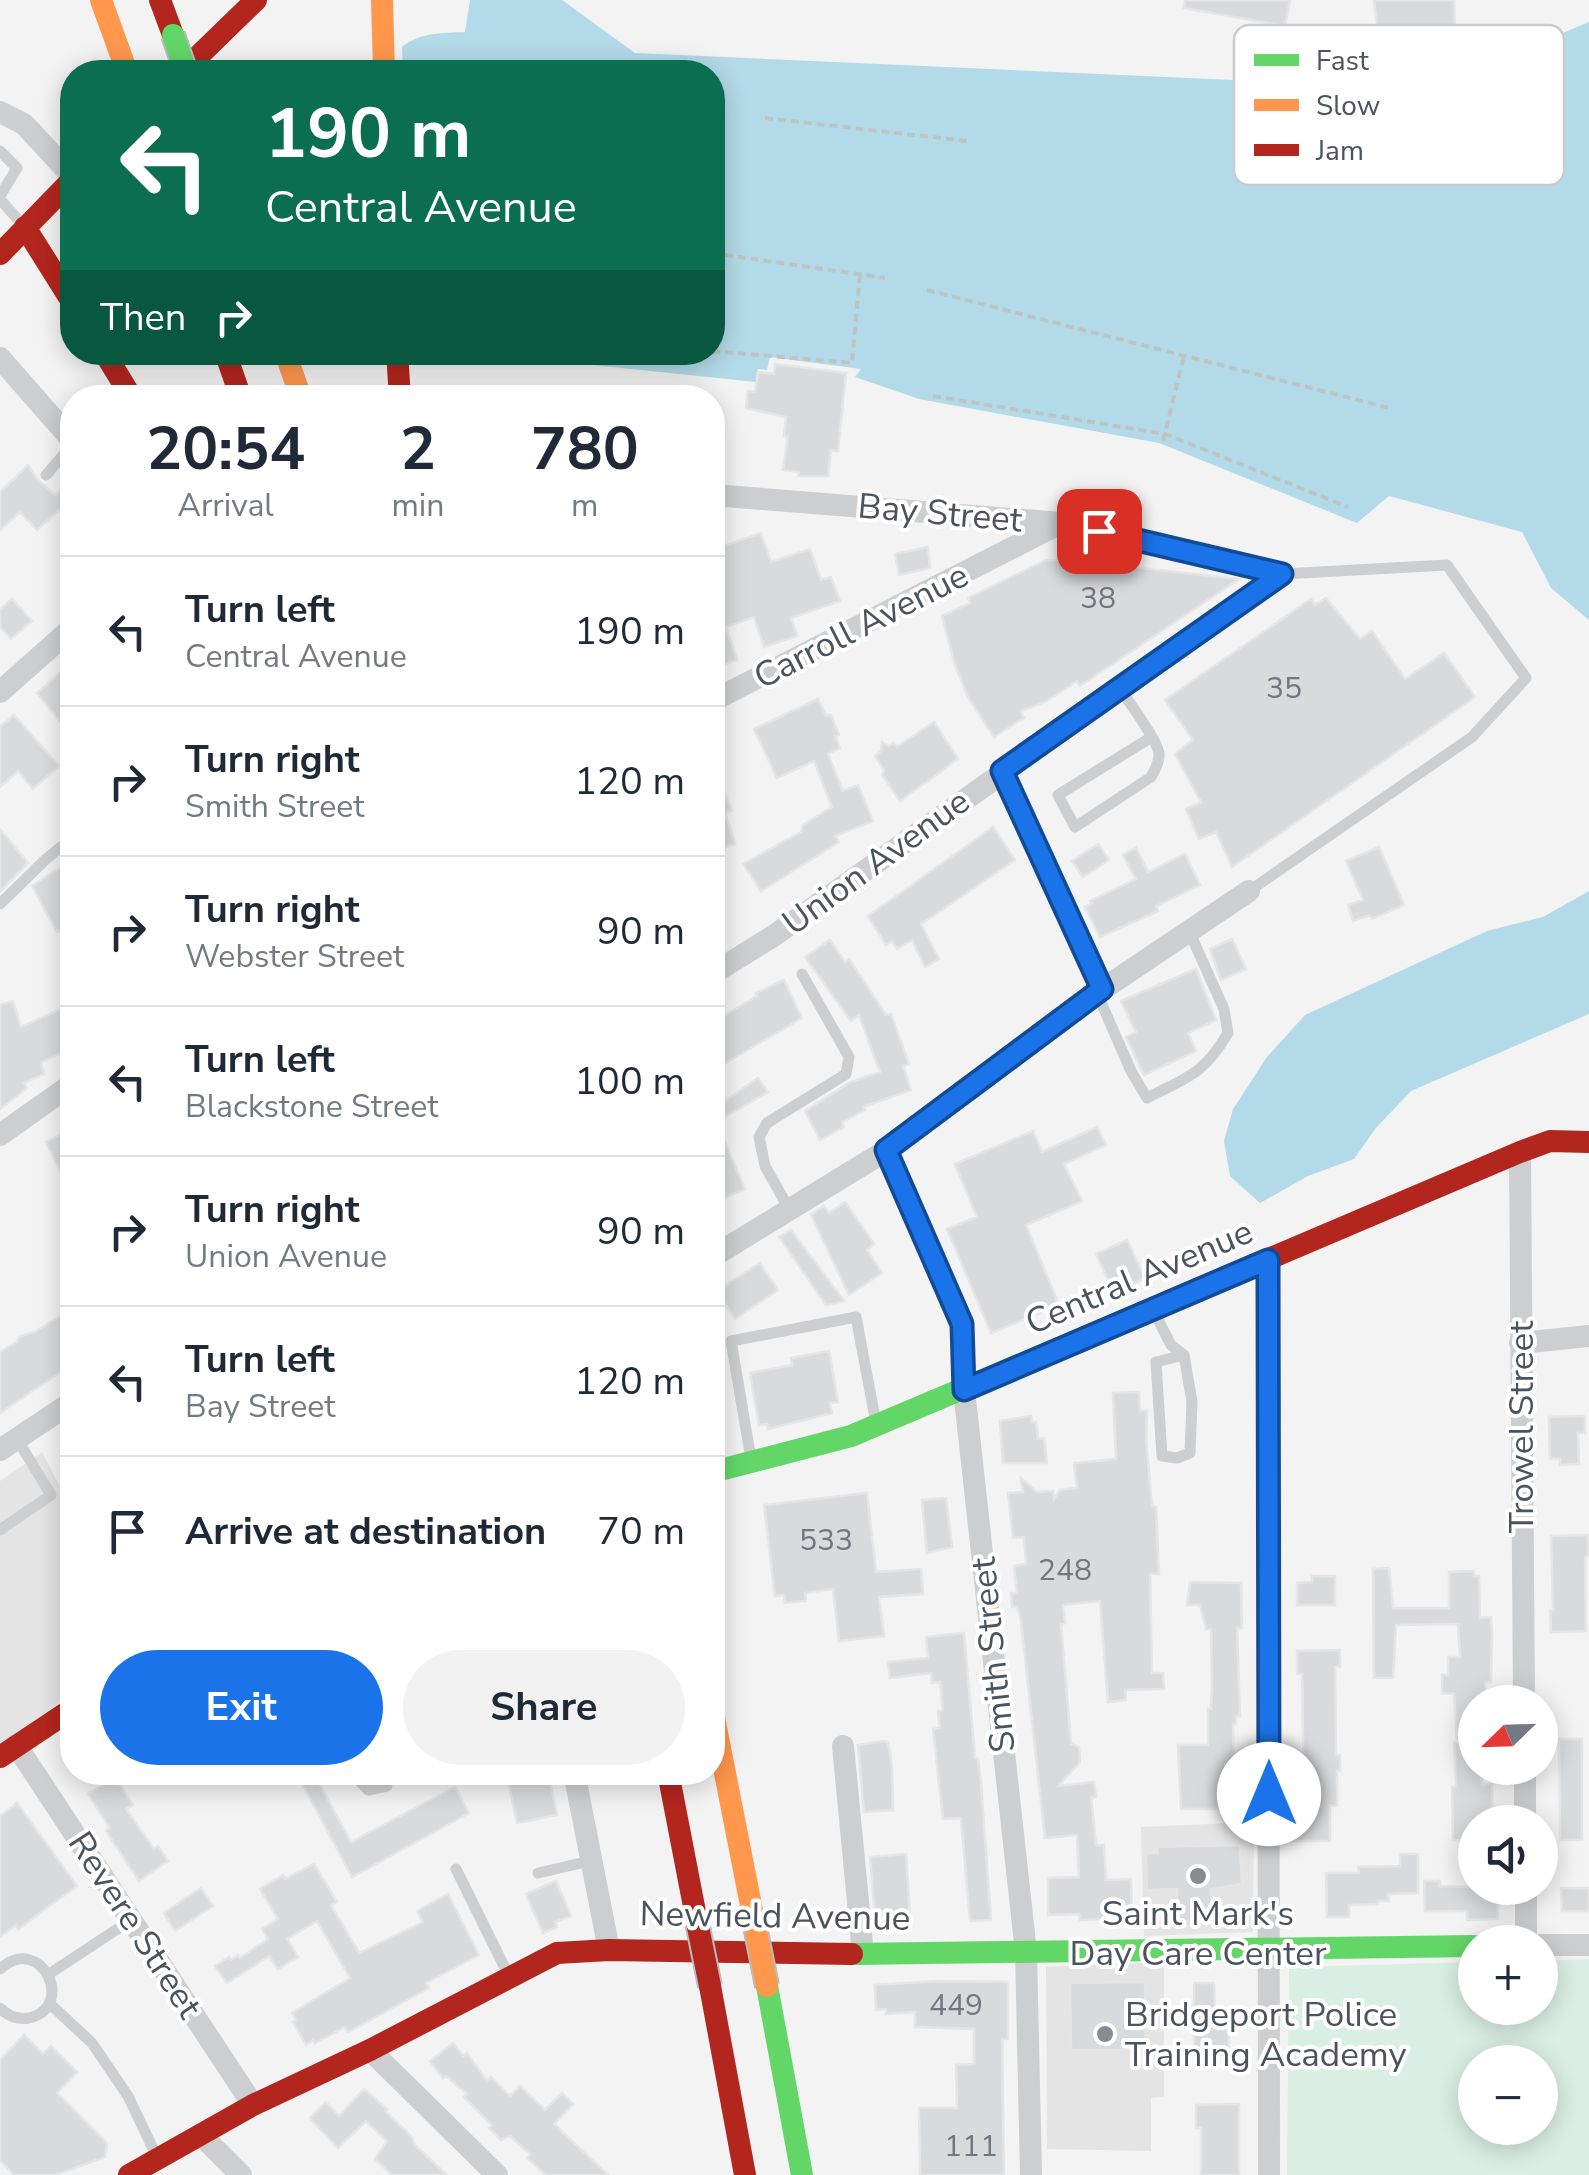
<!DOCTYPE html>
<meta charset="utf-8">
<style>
:root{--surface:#fff;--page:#f2f2f3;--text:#1f2937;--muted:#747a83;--line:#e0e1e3;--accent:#1a73e8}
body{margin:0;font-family:"Nunito Sans",sans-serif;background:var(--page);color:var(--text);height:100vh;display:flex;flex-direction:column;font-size:38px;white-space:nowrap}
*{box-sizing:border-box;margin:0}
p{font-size:32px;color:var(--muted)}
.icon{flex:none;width:55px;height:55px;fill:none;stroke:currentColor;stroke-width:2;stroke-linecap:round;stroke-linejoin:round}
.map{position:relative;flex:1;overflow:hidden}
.details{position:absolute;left:60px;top:385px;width:665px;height:1400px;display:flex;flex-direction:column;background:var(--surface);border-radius:40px;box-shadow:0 5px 25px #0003}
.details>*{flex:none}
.guide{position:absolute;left:60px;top:60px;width:665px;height:305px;border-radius:40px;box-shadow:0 5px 25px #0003;background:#0b6e4f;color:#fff;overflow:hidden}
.needle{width:65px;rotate:247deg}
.tools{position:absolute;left:1458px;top:1685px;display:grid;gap:20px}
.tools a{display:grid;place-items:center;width:100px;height:100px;border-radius:50%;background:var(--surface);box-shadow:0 5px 25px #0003;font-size:50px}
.pin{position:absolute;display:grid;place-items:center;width:85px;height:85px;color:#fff;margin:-42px;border-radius:20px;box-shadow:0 5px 15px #0006}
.me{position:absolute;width:110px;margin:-55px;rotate:0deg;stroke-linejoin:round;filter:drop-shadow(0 0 8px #0008)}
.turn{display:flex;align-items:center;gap:35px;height:210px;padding:0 40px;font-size:45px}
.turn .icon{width:130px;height:130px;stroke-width:2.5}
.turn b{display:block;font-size:70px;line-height:85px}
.then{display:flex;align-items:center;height:95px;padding:0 40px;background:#0003;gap:20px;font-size:38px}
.eta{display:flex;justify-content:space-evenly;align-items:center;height:170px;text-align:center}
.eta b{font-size:60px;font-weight:700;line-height:70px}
.cta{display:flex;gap:20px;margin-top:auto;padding:20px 40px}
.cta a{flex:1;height:115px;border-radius:60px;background:var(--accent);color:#fff;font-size:40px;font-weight:700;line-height:115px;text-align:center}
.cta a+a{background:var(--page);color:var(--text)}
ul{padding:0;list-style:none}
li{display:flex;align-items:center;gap:30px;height:150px;padding:0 40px;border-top:2px solid var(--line)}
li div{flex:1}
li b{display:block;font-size:38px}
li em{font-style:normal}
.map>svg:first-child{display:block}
</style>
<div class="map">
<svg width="1589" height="2175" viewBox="0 0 1589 2175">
<rect width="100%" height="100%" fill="#f3f3f3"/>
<path fill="#e5e4e4" d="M42,1452L72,1510V1577L63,1583L72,1602V1693L0,1746V1481Z
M1254,1822L1253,1932L1144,1936L1141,1827Z
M1164,1962V2097L1151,2098V2151L1047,2149L1046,1967Z"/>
<path fill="#daefe4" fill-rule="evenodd" d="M1589,1959V2175H1287L1289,1967L1475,1962V2008H1540V1961ZM1475,2062H1540V2128H1475Z"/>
<path fill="#b3dae9" d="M470,0H562L635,53L1430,89L1589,22V620L1551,588L1522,532L1389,496L1357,523L1159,443L919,399L855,377L861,369L770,357L767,370L758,369L756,382L535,359L525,353L712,352V72H403L402,47C420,32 443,33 465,32Z
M1589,891V1014L1411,1091L1376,1128L1354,1159L1308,1176L1260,1203L1230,1176L1224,1141L1233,1109L1267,1057L1305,1015L1487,931L1543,917Z"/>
<path fill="#d9dadc" stroke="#e5e5e6" stroke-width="2.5" d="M1185,0H1290L1285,26L1184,8Z
M1374,0H1454L1455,31L1378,34Z
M775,364L846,373L838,451L831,450L828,476H798L799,472L783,470L788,436H784L786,417L746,408L748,391L755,392L758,372L774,374Z
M28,465L39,481L55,495L72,479V498L37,530L20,512L0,530V492Z
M761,533L771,562L810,549L821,580L831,577L840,601L791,618L797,636L764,647L754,617L726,627L737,660L717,667L712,655V550Z
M928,547L930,568L899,575L895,554Z
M1046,560L1082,562L1085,569L1096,563L1239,579L1080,686L1077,681L1045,702L1021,711L1024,718L994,737L968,697L955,665L942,616L970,603L968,598Z
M1326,598L1360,639L1372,631L1405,679L1444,653L1475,697L1232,867L1216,832L1199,839L1186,809L1201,802L1175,754L1193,740L1165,700L1311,599L1315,605Z
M12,599L32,621L11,639L0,627V610Z
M72,662V736L37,693Z
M818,699L826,716L831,715L839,735L835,736L840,748L828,754L843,791L858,785L873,821L835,836L839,842L761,891L743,864L801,832L803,825L832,807L814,761L777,778L754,729Z
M14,715L59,766L33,789L18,771L0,787V727Z
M934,722L958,759L900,801L882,775L884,770L875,756L881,751L882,742L889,746L893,743L897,747Z
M712,765L732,810L725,813L735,844L712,852Z
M993,827L1015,860L921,924L939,959L925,967L912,940L897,949L892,941L886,945L868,916Z
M0,829L28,863L0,891Z
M1098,844L1109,860L1083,877L1072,861Z
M1379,847L1404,905L1372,919L1370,915L1353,921L1348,905L1363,900L1346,861Z
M1136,848L1148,872L1185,854L1200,885L1156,906L1158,911L1100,937L1085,907L1092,903L1090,901L1136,879L1123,855Z
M72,860V925L57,932L32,886Z
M1232,939L1246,969L1221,980L1210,949Z
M830,940L845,962L849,959L886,1015L891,1014L909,1064L903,1066L911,1090L863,1107L865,1110L842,1122L844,1127L820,1140L805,1111L851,1082L880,1072L859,1015L851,1021L805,957Z
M1196,969L1216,1020L1188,1033L1196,1051L1144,1075L1126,1037L1136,1032L1121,1001Z
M784,980L802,1018L712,1071V1023L757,996L756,993Z
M13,1001L21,1027L72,1004V1048L41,1062L44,1074L24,1083L27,1088L0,1109V1005Z
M758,1078L768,1092L716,1122L745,1189L712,1203V1110Z
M1097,1127L1106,1145L1064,1164L1082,1201L1026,1225L1059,1305L991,1333L947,1229L977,1217L955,1164L1033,1131L1042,1152Z
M66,1132L72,1144V1195L46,1142Z
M845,1202L874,1244L867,1250L882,1273L849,1295L811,1215L824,1206L829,1213Z
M791,1230L844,1301L826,1305L779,1237Z
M1127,1240L1145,1278L1114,1293L1096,1254Z
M760,1263L778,1290L735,1319L717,1291Z
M72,1309V1364L0,1413V1352L17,1342L19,1337L36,1331Z
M829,1351L838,1402L830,1403L832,1413L768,1429L767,1424L759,1425L750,1373L792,1365L791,1358Z
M1139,1392L1140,1411H1147L1146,1439L1152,1506L1156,1507L1159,1574H1150L1152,1673H1163L1164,1689L1125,1690L1126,1700L1108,1702L1100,1601L1063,1605L1065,1623L1061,1624L1071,1744L1079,1747L1080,1762L1058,1786L1094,1782L1096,1797H1091L1096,1845H1104L1106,1880L1131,1879L1132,1918L1080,1920L1079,1914L1048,1915V1878L1079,1877L1077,1835L1045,1838L1021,1621L1017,1607H1012L1011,1593H1017L1014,1566L1026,1564L1024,1537L1013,1538L1008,1493L1023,1492L1021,1478L1037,1492L1053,1491L1054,1499L1060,1490L1077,1488L1074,1463L1116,1459L1113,1393Z
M1031,1416L1032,1422H1036L1038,1439L1044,1438L1047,1463H1003L1000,1421Z
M1585,1416V1433H1578L1579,1464L1560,1465V1459H1550L1549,1417Z
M867,1493L876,1572L921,1569L923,1594L879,1597L884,1636L839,1641L833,1589L805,1593L806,1601L785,1603L784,1595L775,1596L764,1505Z
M946,1498L952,1547L927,1553L922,1500Z
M1588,1535V1556L1585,1557L1586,1631L1551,1632L1550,1610H1553L1551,1536Z
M1389,1568L1393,1608H1449V1572L1474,1571V1576H1479L1480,1618L1491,1617L1492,1634L1491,1682H1485L1486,1702H1475V1768H1481L1482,1785L1492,1784L1493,1822H1475V1841L1453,1840L1452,1787H1456L1454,1742H1457L1454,1694L1442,1693V1675H1448V1657H1460L1458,1624L1396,1625L1393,1678H1374L1373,1569Z
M1312,1576H1335V1605H1297V1583L1312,1582Z
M1190,1582L1241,1583L1242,1628H1237L1240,1716H1236V1724H1233L1235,1809H1181L1178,1745H1208V1709H1211L1212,1684L1211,1629H1206L1200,1605H1187Z
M964,1633L975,1758H978L981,1783L991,1920L970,1921L961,1818L943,1819L933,1729L940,1728L938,1711L943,1710L940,1682L932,1683L931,1673L890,1678L888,1662L928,1658L926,1637Z
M1340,1650V1667H1335L1336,1755H1340V1771H1337V1806H1330V1841H1293L1295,1791H1304L1302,1674H1297V1651Z
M1559,1739H1582V1840H1560Z
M884,1741L888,1742L892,1767L893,1810L864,1812L858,1745Z
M296,1772H313L351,1842L455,1787L469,1813L352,1877Z
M506,1772H548L557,1815L517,1823Z
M115,1777L133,1805L126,1809L154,1849L158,1846L168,1861L139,1881L106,1831L110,1828L88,1794Z
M17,1803L77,1886L18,1929L16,1925L0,1937V1816Z
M1240,1845L1242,1884L1211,1889L1212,1921L1187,1925V1921L1178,1922L1177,1889L1147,1890L1146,1853H1158L1157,1847Z
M906,1854L910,1916H903V1920L881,1922V1918H875L870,1857Z
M1400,1854H1418V1893L1388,1894L1389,1901H1378V1904L1349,1905V1917H1327L1326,1873H1359L1358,1867L1400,1866Z
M314,1864L337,1902L331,1905L359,1953L423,1922L417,1911L448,1894L479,1955L426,1983L429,1988L348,2032L345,2027L315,2043L313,2040L306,2045L293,2022L296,2020L292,2013L350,1978L317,1921L287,1939L298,1957L278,1969L269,1956L227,1983L215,1966L229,1957L231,1960L238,1955L240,1958L268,1939L262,1929L278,1919L260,1889L283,1875L285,1879Z
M556,1881L571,1916L555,1922L557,1927L543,1933L526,1894Z
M1424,1881H1440V1886L1498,1888V1919L1467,1920V1911H1425Z
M201,1888L213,1906L175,1931L164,1913Z
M1561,1888H1589V1911H1562Z
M937,1981L1008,1982V2039H1002L1004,2175H920L919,2108H957L956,2065L974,2064V2029L915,2027V2012L886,2014V2009L876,2010L875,1985Z
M1145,1982L1146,2050H1071L1070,1983Z
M1194,1983H1214L1215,2021H1229V2047L1194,2050Z
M24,2035L43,2054L51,2046L77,2072L57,2093L107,2143L105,2157L55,2175H14L0,2160V2060Z
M453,2043L463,2056L467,2053L487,2081L491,2077L510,2096L520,2086L545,2110L562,2093L573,2104L554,2124L608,2175H546L527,2158L530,2154L510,2136L501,2140L489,2128L492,2125L464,2097L467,2094L446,2076L443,2078L430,2061Z
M364,2089L387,2109L385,2111L411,2136L415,2145L447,2175H392L375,2159L387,2141L366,2121L338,2148L310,2118L326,2102L339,2116Z
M1239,2104V2175H1201V2128H1196V2105Z"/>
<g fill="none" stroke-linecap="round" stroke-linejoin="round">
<path stroke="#bcc5c3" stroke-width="4" stroke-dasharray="8 5" stroke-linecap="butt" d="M765,118L967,141
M712,253L885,278
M927,290L1389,408
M712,351L852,363L860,274
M933,396L1165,434L1348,507
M1163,441L1184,356"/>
<path stroke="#cdced0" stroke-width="11" d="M0,151L17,168L0,196
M0,199L20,222
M46,475L72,445
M1121,689C1130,705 1155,736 1159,753C1160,761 1155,770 1151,777L1075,827L1058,795L1150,738
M1249,891L1472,737L1526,678L1447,565L1282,574
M0,904L45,860L72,838
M1097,993L1131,1071L1147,1098C1188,1077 1204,1074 1228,1033L1224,1009L1189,931
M789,1209L765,1166L759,1137L767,1123L846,1074L849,1057L802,974
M1153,1310L1171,1345L1184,1355L1192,1402L1190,1453L1177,1458L1162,1456L1156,1362L1184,1355
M751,1459L731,1341L856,1317L876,1423
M0,1530L51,1495L17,1439
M351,1772L368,1790L387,1786
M456,1869L508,1974
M538,1873L590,1861
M0,1969C41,1932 77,2007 29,2018C17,2020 8,2016 0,2008
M49,1974L131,1920
M49,2003L92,2043L128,2096L156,2155"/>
<path stroke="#cdced0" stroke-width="22" d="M0,112L24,124L72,176
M0,358L72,440
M712,495L1062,523L1282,574
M0,692L72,628
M712,701L1059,524
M1002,771L1102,989
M712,974L775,935L1282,574
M0,1135L72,1084
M887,1150L962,1324L964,1390L1026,1952L1031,2175
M1520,1152L1524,1702
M712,1257L887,1150L1097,993L1249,891
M1268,1260L1269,2175
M1520,1343L1589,1336
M0,1450L72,1402
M16,1745L253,2105
M843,1746L863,1954
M1525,1768V1822
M574,1772L609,1950
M1526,1888V1942
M1540,1945H1589
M370,2050L497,2175
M202,2136L241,2175"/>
<path stroke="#63d668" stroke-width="22" d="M712,1472L851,1436L1125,1320
M852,1954L1475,1946
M767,1986L802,2175"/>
<path stroke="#ff974d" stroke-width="22" d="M101,0L127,72
M382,0L384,72
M285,352L301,398
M712,1707L754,1921"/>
<path stroke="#b3261e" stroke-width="22" d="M160,0L173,35
M182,72L256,0
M25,227L72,302
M0,254L72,180
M104,352L132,398
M225,352L241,398
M397,352L400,398
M1125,1320L1520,1152L1550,1141L1589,1142
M0,1757L72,1709
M668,1772L697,1922
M710,1986L745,2175
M129,2175L253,2105L370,2050L557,1953L609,1950L852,1954"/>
<defs>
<path id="fast-bridge" d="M173,35L186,72"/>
<path id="slow-bridge" d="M754,1921L767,1986"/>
<path id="jam-bridge" d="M697,1922L710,1986"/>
</defs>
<use href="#fast-bridge" stroke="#b9bcc1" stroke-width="26" stroke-linecap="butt"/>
<use href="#slow-bridge" stroke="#b9bcc1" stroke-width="26" stroke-linecap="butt"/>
<use href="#jam-bridge" stroke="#b9bcc1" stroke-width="26" stroke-linecap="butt"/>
<use href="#fast-bridge" stroke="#63d668" stroke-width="22"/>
<use href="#slow-bridge" stroke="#ff974d" stroke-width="22"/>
<use href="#jam-bridge" stroke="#b3261e" stroke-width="22"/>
</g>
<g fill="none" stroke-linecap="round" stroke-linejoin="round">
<defs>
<path id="route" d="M1099,531L1282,574L1002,771L1102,989L886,1150L962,1324L964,1390L1268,1260L1269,1794"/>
</defs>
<use href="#route" stroke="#114b97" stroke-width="25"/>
<use href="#route" stroke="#1a73e8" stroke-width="18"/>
</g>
<g fill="#868c92" stroke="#fff" stroke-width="4">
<circle cx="1198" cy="1876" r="10"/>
<circle cx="1105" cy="2034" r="10"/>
</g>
<g text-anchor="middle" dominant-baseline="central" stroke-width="8" stroke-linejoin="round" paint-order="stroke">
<g font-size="30" fill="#70777f">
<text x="1098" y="598">38</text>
<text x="1284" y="688">35</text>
<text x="826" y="1540">533</text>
<text x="1065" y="1570">248</text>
<text x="956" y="2005">449</text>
<text x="971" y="2146">111</text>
</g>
<g font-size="35" fill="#4b545e" stroke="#fff">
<text transform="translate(940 513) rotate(5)">Bay Street</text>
<text transform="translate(861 626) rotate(-27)">Carroll Avenue</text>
<text transform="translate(876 862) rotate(-36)">Union Avenue</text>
<text transform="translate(1139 1277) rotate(-23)">Central Avenue</text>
<text transform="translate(1521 1427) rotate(-90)">Trowel Street</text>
<text transform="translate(993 1655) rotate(-96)">Smith Street</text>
<text transform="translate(775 1916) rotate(1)">Newfield Avenue</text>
<text transform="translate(135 1925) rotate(57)">Revere Street</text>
</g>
<g font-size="35" fill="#4b545e" stroke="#fff">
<text x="1198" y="1913">Saint Mark's<tspan x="1198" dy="40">Day Care Center</tspan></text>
<text x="1125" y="2014" text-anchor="start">Bridgeport Police<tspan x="1125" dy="40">Training Academy</tspan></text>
</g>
</g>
<rect x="1234" y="25" width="330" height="160" rx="15" fill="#fff" stroke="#c9cccf" stroke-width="2.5"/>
<rect x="1254" y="54" width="45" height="12" fill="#63d668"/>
<rect x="1254" y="99" width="45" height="12" fill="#ff974d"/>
<rect x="1254" y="144" width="45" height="12" fill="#b3261e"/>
<g font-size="28" fill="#4b545e">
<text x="1316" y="70">Fast</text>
<text x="1316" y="115">Slow</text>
<text x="1316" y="160">Jam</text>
</g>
</svg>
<div class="tools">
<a><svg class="needle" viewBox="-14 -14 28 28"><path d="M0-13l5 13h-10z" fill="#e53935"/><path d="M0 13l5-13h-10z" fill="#747a83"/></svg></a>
<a><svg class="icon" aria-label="sound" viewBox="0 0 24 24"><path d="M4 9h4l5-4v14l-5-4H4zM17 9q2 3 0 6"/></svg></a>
<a>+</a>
<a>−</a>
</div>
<div class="pin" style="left:1099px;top:531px;background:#d93025"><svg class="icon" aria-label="arrive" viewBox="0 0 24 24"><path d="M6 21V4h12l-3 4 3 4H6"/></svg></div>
<svg class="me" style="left:1269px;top:1794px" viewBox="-20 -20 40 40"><circle r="19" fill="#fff"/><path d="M0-13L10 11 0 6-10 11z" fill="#1a73e8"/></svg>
<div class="guide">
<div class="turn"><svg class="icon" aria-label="left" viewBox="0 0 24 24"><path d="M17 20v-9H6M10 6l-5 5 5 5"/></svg><div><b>190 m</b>Central Avenue</div></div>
<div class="then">Then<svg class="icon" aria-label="right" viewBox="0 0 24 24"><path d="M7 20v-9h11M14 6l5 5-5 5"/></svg></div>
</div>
<section class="details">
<div class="eta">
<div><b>20:54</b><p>Arrival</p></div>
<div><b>2</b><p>min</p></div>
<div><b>780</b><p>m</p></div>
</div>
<ul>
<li><svg class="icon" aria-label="left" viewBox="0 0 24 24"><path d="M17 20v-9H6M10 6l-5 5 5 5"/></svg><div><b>Turn left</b><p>Central Avenue</p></div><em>190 m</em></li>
<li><svg class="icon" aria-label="right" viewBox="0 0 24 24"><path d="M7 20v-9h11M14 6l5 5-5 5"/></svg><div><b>Turn right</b><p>Smith Street</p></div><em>120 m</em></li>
<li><svg class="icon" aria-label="right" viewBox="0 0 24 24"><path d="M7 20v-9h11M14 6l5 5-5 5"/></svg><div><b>Turn right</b><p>Webster Street</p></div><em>90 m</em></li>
<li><svg class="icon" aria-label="left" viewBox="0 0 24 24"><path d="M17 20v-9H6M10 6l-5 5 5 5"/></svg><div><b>Turn left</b><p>Blackstone Street</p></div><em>100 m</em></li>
<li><svg class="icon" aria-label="right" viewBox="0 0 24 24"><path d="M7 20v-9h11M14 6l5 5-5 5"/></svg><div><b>Turn right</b><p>Union Avenue</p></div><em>90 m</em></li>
<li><svg class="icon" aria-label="left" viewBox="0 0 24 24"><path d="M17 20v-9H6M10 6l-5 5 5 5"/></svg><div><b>Turn left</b><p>Bay Street</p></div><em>120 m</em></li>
<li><svg class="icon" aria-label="arrive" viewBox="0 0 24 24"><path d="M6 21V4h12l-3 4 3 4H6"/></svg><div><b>Arrive at destination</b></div><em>70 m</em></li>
</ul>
<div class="cta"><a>Exit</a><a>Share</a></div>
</section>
</div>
